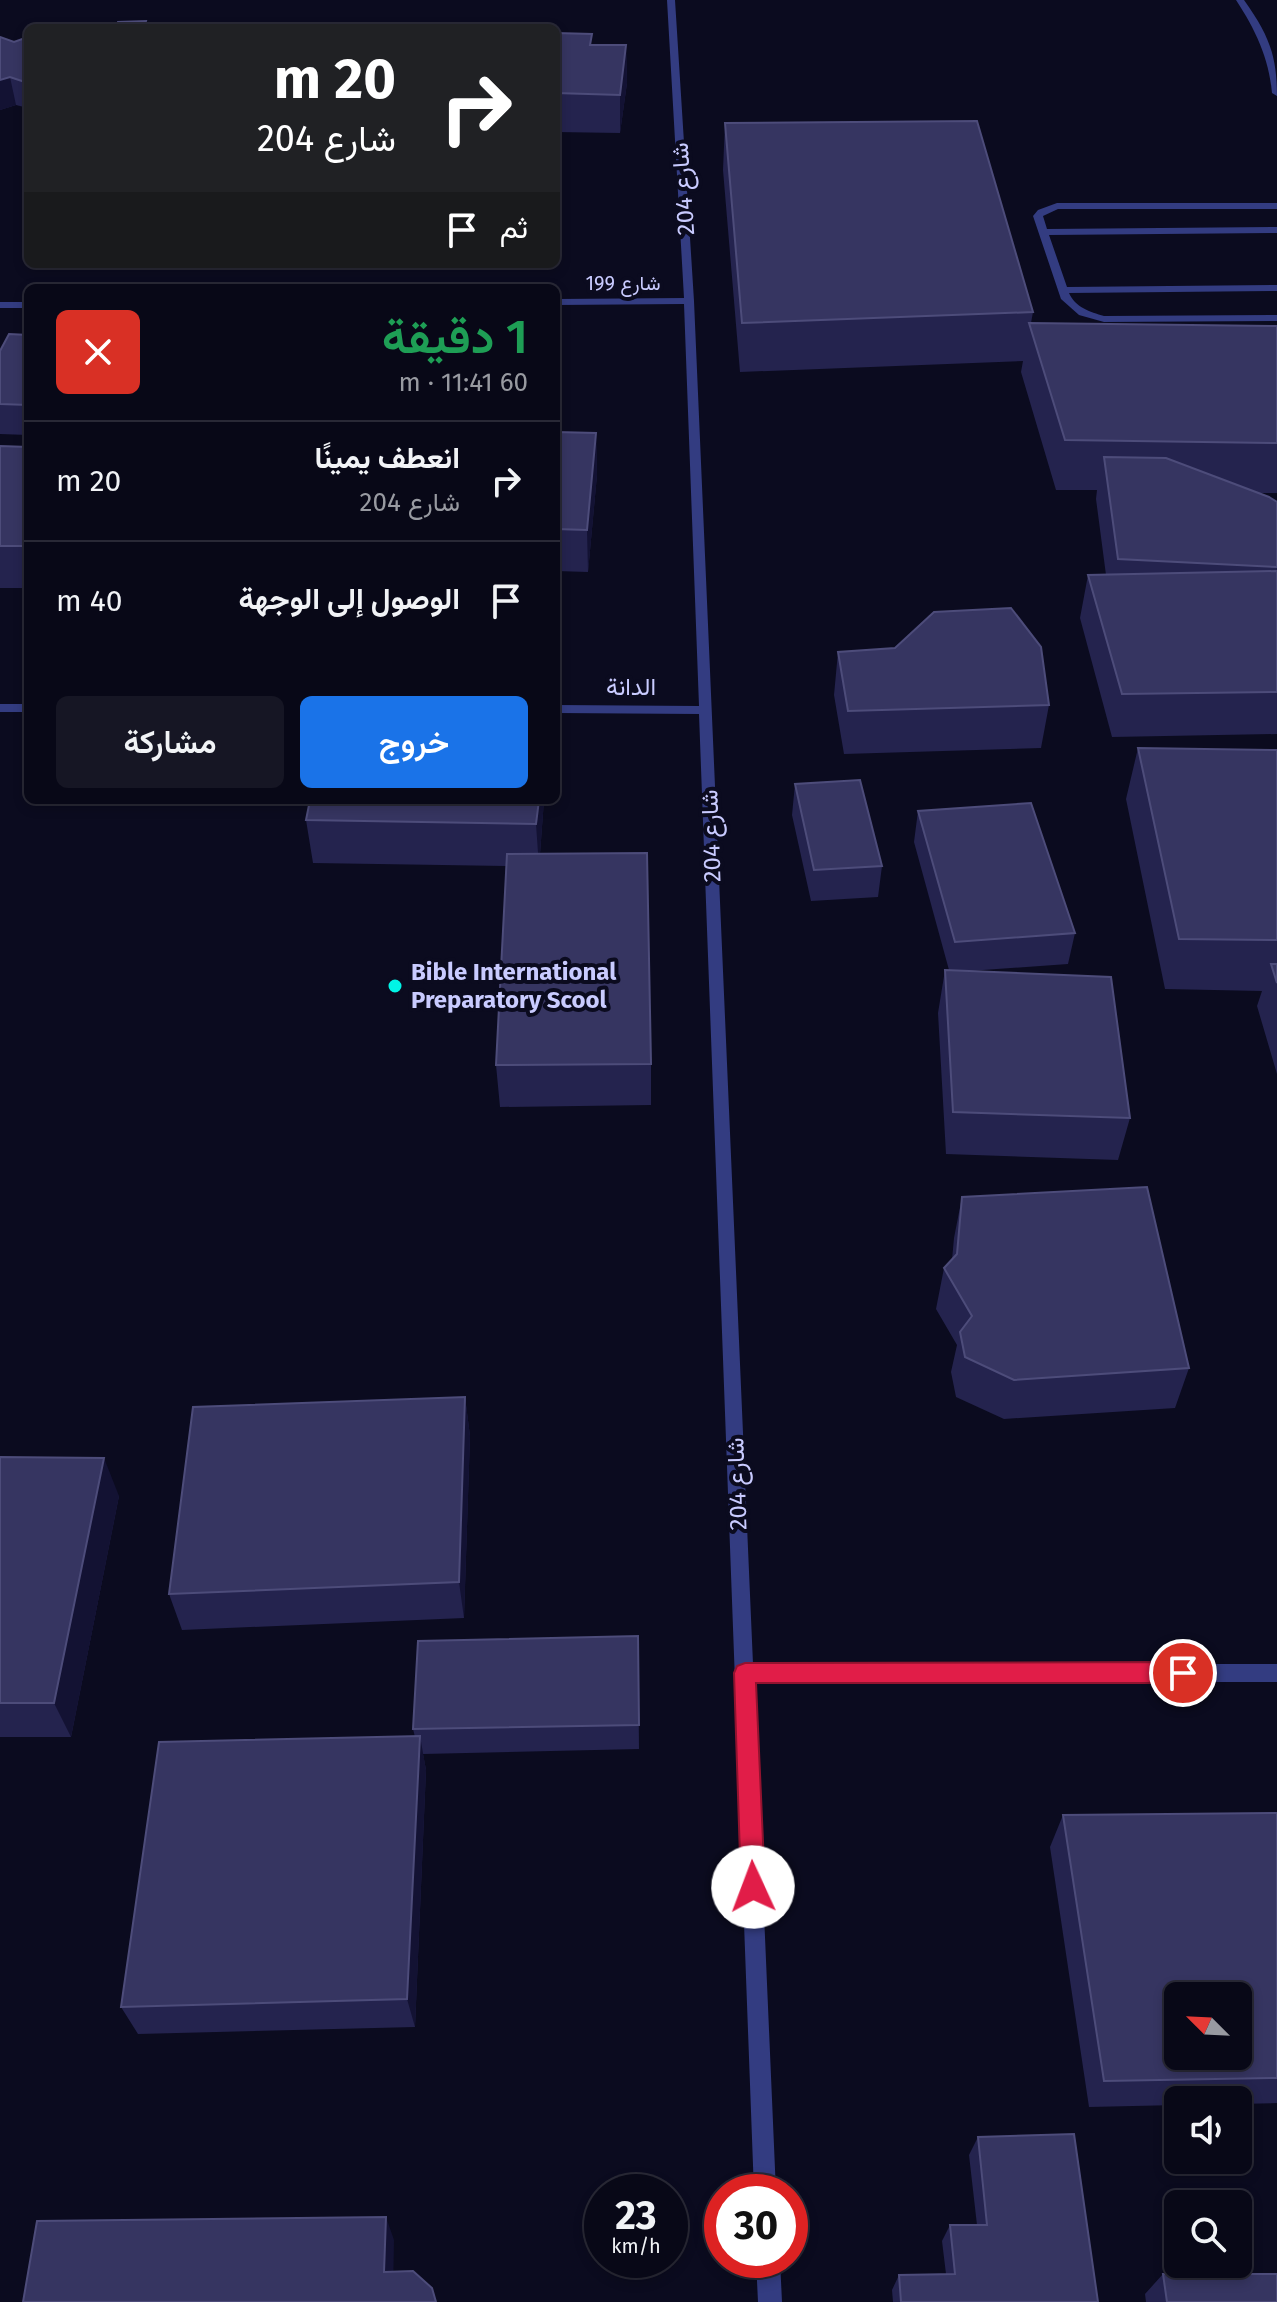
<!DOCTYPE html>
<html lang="ar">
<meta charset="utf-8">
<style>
:root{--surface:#080817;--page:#161624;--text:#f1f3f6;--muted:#989aa1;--line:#292936;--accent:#1a73e8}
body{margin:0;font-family:"Fira Sans",Vazirmatn,sans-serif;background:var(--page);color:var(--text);direction:rtl;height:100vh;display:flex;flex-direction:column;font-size:30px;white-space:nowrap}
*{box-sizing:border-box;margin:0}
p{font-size:26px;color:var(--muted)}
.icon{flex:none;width:44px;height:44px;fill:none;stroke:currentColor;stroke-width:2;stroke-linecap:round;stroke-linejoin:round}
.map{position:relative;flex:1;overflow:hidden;direction:ltr}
.side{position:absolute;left:24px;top:284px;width:536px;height:520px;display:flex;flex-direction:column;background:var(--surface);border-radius:12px;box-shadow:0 4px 12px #0003,0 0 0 2px var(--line);direction:rtl}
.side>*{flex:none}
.banner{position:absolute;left:24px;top:24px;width:536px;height:244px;border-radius:12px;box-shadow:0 4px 12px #0003,0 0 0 2px var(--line);direction:rtl;background:#202124;color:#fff;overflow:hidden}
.needle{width:52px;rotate:294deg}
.tools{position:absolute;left:1164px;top:1982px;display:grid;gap:16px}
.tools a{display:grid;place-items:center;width:88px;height:88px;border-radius:12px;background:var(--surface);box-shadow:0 4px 12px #0003,0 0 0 2px var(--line);font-size:40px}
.speed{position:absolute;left:584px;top:2174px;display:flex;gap:16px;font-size:40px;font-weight:700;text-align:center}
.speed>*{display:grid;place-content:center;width:104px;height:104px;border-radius:50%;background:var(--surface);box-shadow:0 4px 12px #0003,0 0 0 2px var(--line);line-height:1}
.speed small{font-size:20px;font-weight:400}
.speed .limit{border:12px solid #d22;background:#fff;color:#111}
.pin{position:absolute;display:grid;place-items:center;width:68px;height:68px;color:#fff;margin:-34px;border:4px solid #fff;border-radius:50%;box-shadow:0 2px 8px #0007}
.me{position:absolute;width:88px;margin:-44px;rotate:358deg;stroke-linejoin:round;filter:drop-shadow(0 0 6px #0008)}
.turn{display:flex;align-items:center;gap:28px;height:168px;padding:0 32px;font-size:36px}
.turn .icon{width:104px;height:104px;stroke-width:2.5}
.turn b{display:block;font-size:56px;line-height:68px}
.then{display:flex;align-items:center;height:76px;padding:0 32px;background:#0003;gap:16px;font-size:30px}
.round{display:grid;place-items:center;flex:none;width:84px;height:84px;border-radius:12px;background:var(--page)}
.overview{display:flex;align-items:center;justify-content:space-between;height:136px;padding:0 32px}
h1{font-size:48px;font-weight:600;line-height:60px;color:#1e9e55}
.primary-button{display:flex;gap:16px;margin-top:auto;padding:16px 32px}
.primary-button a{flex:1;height:92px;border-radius:12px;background:var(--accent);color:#fff;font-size:32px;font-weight:600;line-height:92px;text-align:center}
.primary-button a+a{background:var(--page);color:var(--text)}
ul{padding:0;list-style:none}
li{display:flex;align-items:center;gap:24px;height:120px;padding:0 32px;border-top:2px solid var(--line)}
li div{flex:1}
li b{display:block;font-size:30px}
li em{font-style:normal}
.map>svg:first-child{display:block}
</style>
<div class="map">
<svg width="1277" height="2302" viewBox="0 0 1277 2302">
<rect width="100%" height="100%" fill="#0b0b1f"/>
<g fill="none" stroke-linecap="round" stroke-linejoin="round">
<path fill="#333c81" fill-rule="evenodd" d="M1057,203H1277V209H1058L1043,216L1047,229L1277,227V233L1049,235L1067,287L1277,285V291L1069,293C1075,307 1090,312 1104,316L1277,315V321L1104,322L1079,315L1061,299L1033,216L1038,210Z"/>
<path fill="#333c81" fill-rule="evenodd" d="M667,0H675L694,301L753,1664H1277V1682H754L776,2192H754L699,714L556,713V705L699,706L684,304L556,305V299L684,298Z
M1236,0H1244C1268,34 1277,54 1277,96L1272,93C1269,58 1255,29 1236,0Z
M0,302H28V308H0Z
M0,704H28V712H0Z
M756,2260H780L782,2302H758Z"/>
</g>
<path fill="#24234e" d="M556,33L592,45H626L627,83L620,133L556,132Z
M28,37V108L16,105L0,110L14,42Z
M725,123L1033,312L1031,323L1277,326V493H1259L1277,502V734L1112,737L1080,618L1088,575H1106L1096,499L1097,490H1056L1021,372L1023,361L740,372L723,170Z
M28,335V435L0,434V351Z
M556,432L596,433L597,475L588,572L556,571Z
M0,446L28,447V588H0Z
M838,652L1049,705L1041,748L844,754L834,695Z
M1138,748L1277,750V1074L1257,1006L1262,991L1165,989L1126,799Z
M795,784L882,866L878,897L811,901L792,815Z
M544,800L540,854L651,1064V1105L500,1107L496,1065L506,866L313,863L306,820Z
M918,811L1075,933L1068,964L969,971L1130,1118L1118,1160L946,1154L938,1013L945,970H949L914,842Z
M962,1197L1189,1368L1175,1408L1004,1419L956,1397L951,1372L957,1345L936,1309L944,1268L952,1260L954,1238Z
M465,1397L470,1436L464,1618L182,1630L169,1594Z
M0,1457L119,1496L71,1737H0Z
M638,1636L639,1749L423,1754L426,1770L415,2027L138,2034L121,2007L415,1737L413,1729Z
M1277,1813V2103L1238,2104V2100H1178V2105L1089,2107L1050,1847L1063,1815Z
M978,2137L1098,2302H893L892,2290L899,2275L946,2274L942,2241L950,2225H977L969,2155Z
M1163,2274L1277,2302H1146L1145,2294Z"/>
<path fill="#131233" d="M626,45L627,83L620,133V95Z
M10,77L16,105L0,110V80Z
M596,433L597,475L588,572L587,530Z
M539,800H544L539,867L536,824Z
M465,1397L470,1436L464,1618L459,1582Z
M104,1458L119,1496L71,1737L54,1703Z
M420,1736L426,1770L415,2027L407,1999Z
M386,2217L394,2240L393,2293L384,2272Z"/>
<path fill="#363561" stroke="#4d4c7a" stroke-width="2" fill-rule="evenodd" d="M146,21L144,28H116L118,22Z
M111,26L110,28H41Z
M416,26H447L446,28H416Z
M556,33L592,34L590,45H626L620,95L556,93Z
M0,37L14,42L28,37V83L10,77L0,80Z
M977,121L1033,312L742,323L725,123Z
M1029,323L1277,326V443L1065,440Z
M9,334L28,335V405L0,404V351Z
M556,432L596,433L587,530L556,529Z
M0,446L28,447V546H0Z
M1104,457L1166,458L1269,497L1277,502V567L1118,559Z
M1277,571V692L1122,694L1088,575Z
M1011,608L1041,647L1049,705L848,711L838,652L895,648L934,612Z
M1138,748L1277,750V940L1179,939Z
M860,780L882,866L814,870L795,784Z
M310,800H539L536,824L306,820Z
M1031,803L1075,933L955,942L918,811Z
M647,853L651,1064L496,1065L507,854Z
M1271,964H1277V983Z
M945,970L1111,977L1130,1118L953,1112Z
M1147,1187L1189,1368L1014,1380L965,1357L960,1332L972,1316L944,1268L957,1254L962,1197Z
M465,1397L459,1582L169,1594L193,1407Z
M0,1457L104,1458L54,1703H0Z
M638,1636L639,1725L413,1729L418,1641Z
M420,1736L407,1999L121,2007L159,1742Z
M1277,1813V2078L1104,2081L1063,1815ZM1178,1996H1238V2056H1178Z
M1074,2134L1098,2302H901L899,2275L955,2274L950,2225H987L978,2137Z
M386,2217L384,2272L413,2271L432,2288L436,2302H23L37,2221Z
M1163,2274H1277V2302H1167Z"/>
<path fill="#e11d48" stroke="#92132f" stroke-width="2" d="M1183,1662L1191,1665L1194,1673L1191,1680L1183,1683H756L765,1887L761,1895L753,1899L745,1895L741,1887L734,1673L737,1666L745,1663Z"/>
<circle fill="#00f4e6" stroke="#0b0b1f" stroke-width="3" cx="395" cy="986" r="8"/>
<g text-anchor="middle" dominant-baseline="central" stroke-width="8" stroke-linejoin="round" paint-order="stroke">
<g font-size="20" fill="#c9cbff" stroke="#0b0b1f">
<text x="623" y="283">شارع 199</text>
</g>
<g font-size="24" fill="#c9cbff" stroke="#0b0b1f">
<text transform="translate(683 189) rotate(-94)">شارع 204</text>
<text x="631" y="687">الدانة</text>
<text transform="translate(711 836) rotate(-92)">شارع 204</text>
<text transform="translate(737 1484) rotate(-92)">شارع 204</text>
</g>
<g font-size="24" font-weight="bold" fill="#c9cbff" stroke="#0b0b1f" text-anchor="start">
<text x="411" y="972">Bible International<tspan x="411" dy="28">Preparatory Scool</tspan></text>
</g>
</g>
</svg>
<div class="tools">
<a><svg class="needle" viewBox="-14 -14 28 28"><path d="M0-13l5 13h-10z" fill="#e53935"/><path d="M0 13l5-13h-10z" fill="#989aa1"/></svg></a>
<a><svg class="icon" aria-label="sound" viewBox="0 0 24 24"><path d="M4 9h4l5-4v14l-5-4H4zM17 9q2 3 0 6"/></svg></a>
<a><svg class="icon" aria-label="search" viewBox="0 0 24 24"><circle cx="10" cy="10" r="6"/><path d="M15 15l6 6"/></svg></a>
</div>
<div class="speed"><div>23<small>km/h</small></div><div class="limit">30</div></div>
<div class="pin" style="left:1183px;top:1673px;background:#d93025"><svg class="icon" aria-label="arrive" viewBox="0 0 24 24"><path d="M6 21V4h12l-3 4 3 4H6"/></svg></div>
<svg class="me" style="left:753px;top:1887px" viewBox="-20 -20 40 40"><circle r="19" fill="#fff"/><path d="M0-13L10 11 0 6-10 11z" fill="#e11d48"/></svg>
<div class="banner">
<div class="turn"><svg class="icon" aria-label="right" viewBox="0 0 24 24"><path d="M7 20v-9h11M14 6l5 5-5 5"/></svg><div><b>20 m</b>شارع 204</div></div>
<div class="then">ثم<svg class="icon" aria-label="arrive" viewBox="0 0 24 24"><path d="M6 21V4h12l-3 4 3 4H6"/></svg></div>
</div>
<section class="side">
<div class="overview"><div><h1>1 دقيقة</h1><p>60 m · 11:41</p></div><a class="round" style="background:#d93025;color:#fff"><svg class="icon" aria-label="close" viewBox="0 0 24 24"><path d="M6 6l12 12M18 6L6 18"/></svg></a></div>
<ul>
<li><svg class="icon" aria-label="right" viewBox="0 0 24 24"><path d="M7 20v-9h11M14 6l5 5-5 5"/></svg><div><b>انعطف يمينًا</b><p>شارع 204</p></div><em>20 m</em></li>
<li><svg class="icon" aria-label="arrive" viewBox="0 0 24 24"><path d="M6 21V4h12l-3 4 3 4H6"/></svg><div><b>الوصول إلى الوجهة</b></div><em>40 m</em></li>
</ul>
<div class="primary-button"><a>خروج</a><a>مشاركة</a></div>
</section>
</div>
